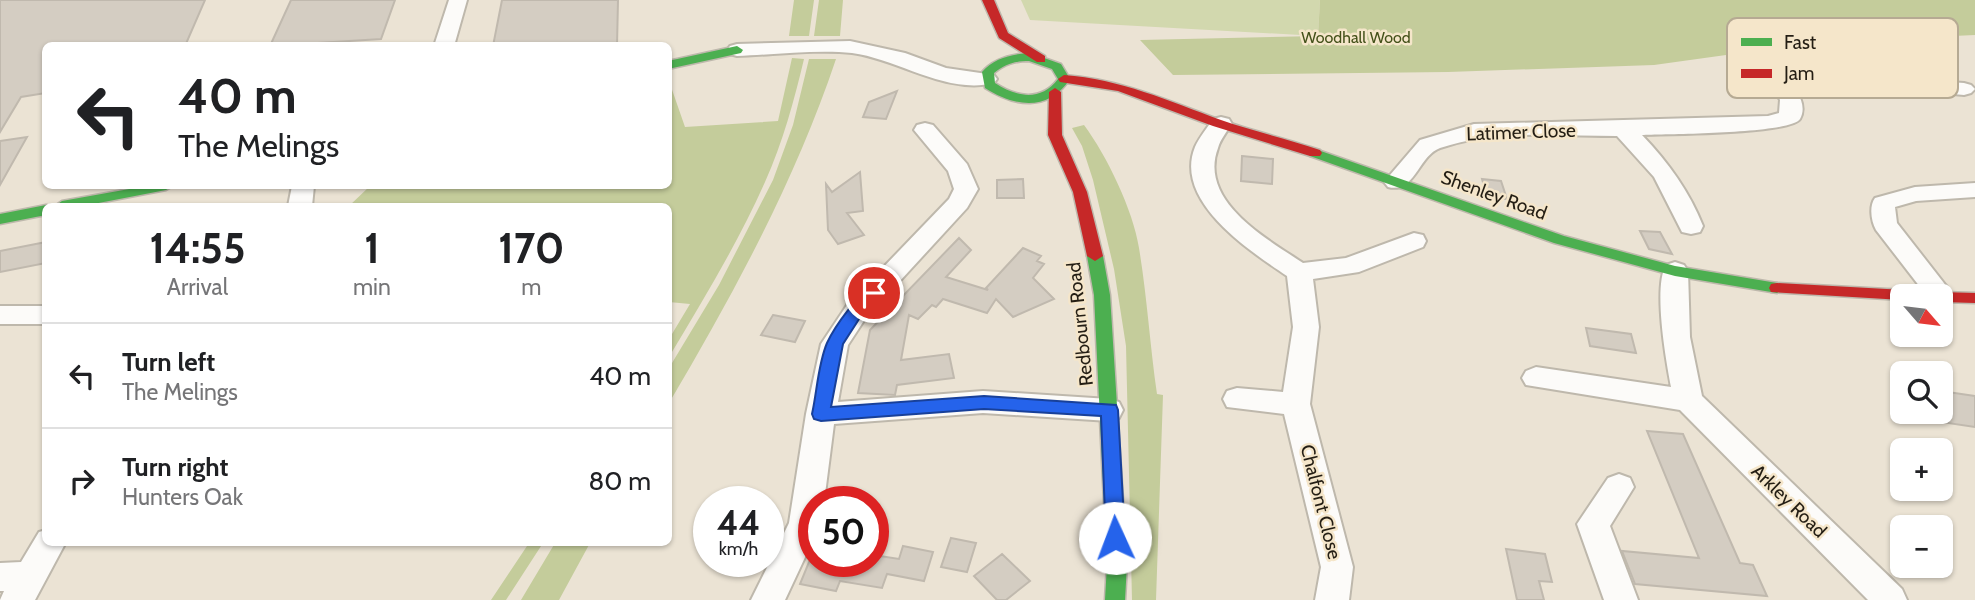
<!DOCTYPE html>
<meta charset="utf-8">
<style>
:root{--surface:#fff;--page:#f6f6f6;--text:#202124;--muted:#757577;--line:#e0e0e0}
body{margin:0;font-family:Cabin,sans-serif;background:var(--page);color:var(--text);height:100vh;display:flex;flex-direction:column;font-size:26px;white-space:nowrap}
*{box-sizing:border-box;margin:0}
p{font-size:23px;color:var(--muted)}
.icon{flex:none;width:38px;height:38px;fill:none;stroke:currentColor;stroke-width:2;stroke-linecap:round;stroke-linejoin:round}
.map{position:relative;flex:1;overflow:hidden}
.panel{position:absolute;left:42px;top:203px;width:630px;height:343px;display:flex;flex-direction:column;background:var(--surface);border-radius:10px;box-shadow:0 2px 5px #0004}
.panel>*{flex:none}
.banner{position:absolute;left:42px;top:42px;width:630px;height:147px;border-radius:10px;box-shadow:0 2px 5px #0004;background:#fff;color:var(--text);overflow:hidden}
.needle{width:46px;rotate:118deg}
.controls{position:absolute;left:1890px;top:284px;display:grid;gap:14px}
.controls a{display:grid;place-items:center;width:63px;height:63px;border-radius:10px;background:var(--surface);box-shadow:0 2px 5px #0004;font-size:35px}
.speed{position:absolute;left:693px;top:486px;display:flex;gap:14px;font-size:35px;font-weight:700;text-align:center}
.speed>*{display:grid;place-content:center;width:91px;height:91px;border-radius:50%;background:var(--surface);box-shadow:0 2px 5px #0004;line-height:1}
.speed small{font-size:18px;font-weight:400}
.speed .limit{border:10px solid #d22;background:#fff;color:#111}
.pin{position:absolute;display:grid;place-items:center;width:60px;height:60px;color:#fff;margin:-30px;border:4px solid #fff;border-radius:50%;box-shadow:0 2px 7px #0007}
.me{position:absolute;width:77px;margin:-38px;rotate:358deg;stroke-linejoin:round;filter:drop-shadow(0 0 5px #0008)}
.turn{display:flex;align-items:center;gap:24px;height:147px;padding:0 21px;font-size:32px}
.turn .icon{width:91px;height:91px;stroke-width:2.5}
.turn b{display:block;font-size:49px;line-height:60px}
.eta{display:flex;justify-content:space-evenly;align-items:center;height:119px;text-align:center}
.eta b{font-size:42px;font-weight:700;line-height:49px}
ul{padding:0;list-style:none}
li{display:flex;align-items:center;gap:21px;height:105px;padding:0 21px;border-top:2px solid var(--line)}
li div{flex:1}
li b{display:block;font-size:26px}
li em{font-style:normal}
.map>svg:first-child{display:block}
</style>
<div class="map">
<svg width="1975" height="600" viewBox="0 0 1975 600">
<rect width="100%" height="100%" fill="#ebe3d4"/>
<path fill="#d2d8ae" d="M1021,0H1320L1318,36L1030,20Z"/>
<path fill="#c4cc9b" d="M794,0H814L809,36H789Z
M819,0H843L840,36H814Z
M1320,0H1975V35L1820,42L1654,65L1448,72L1173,75L1140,40L1318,36Z
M792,58L804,59C794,101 783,142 765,182C738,243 703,300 669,357V339L690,304L669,302L668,206H349L370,186H668L669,81L685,127L778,121Z
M809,59H836C795,181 734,293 669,403V368L719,285L773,180L793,125Z
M1084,125C1107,156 1133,210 1139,248C1147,296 1150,346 1157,394L1163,395L1156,600H1132L1126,346L1114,269L1093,180L1082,146L1072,128Z
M529,543H543L506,600H491Z
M555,543H590L559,600H521Z"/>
<path fill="#d4cdc2" stroke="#c0b9ae" stroke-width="2" d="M0,0H205L185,46H46V93L21,97L0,132Z
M291,0H395L381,39L270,46Z
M502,0H618L617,46H493Z
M897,91L886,119L863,117L869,102Z
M27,137L0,185V141Z
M1242,156L1273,159L1272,184L1241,181Z
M860,172L863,211L847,213L864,235L838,244L828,230L826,184L832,192Z
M1023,179L1024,198H997V180Z
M1482,179L1501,181L1507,199L1487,197Z
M1640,231L1660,232L1672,254L1649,249Z
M959,238L971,250L946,277L988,290L986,288L1023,248L1041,256L1037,261L1044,264L1033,278L1054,299L1013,317L996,299L987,313L943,299L936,307L932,305L918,319L909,315L901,360L949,354L954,378L897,385L895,395L858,393L870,330Z
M46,242V263L0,272V251Z
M773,315L805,321L795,342L761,335Z
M1586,328L1631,334L1636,353L1590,346Z
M1941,391L1975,396V427L1941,422Z
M1647,431L1683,434L1740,563L1753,565L1767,596L1635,584L1622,551L1699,558Z
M951,538L976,543L967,572L941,567Z
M903,546L933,552L924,581L887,574L882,588L840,581L836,591L800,584L809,562H873V555L899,559Z
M1506,549L1545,554L1552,582L1539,581L1544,600H1517Z
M1002,554L1030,581L1006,600H997L974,576Z"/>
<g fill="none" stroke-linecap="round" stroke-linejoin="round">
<defs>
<path id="street" d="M449,0H467L454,46H434Z
M850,41L905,53L946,68L994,75L997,79L994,83C947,95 898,59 852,53C818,49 772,55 737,56L730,54L727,50L730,46L737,44Z
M1781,77L1788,79C1796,89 1808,105 1800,119C1791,134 1665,134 1642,135C1668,162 1689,191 1703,226L1700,232L1691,234L1682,232L1654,177L1617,136C1560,136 1495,129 1440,148C1418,156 1415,194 1388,187L1384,182L1420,140L1474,124L1768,116L1779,113L1780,100L1771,83L1774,79Z
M1894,78L1964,83L1971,85L1975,89L1971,93L1964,95L1887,88L1884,84L1887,80Z
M1221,117L1229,119L1232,124C1227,131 1220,140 1218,148C1198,201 1267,239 1303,263L1346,258L1414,233L1423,235L1426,241L1423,247L1359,272L1313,279L1319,327L1310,404L1353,567L1349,600H1315L1321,567L1284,414L1227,407L1223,399L1227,391L1237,388L1283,392L1293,327L1287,276C1250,251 1173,201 1195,147C1199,138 1207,128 1213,119Z
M925,123L933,125L967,164L978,189L967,208L865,319L848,345L838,402L983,391L1109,399L1119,402L1123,410L1119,418L1109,421L983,413L834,424L824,502H814V538L785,600H751L789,523L806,414L821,344L847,305L949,199L954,189L948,171L914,130L917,125Z
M1975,183V197L1916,201L1895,207L1897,223L1954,296L1950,302L1941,305V296H1927L1876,230C1871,221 1869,206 1875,198L1915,187Z
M292,186H314L312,206H288Z
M1675,262L1684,265L1688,271L1690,337L1702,396L1902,589L1907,600H1868L1680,410L1526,385L1522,378L1526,371L1536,367L1671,387C1666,361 1653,287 1666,265Z
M0,306H46V324H0Z
M1619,474L1630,478L1634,487L1610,526L1638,600H1604L1577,524L1608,478Z
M46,530V542H66L35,600H0L4,591H0V563L21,562L39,532Z"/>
<path id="fast" d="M737,46L743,50L741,53L668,69V61Z
M1030,53L1061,64L1070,79C1048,112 1015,107 985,88L982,72C994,58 1012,54 1030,53ZM1029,61L1052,69L1058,79C1041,102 1016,97 995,83L994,73C1005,64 1015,61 1029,61Z
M1315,149L1564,236L1675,266L1777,283L1785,288L1777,293L1675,276L1554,243L1310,156L1308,153Z
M146,186H173L166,190L83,206H55L62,201Z
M46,205L50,206H46V215L0,224V214Z
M1095,251L1103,256L1110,295L1127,564L1125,600H1105L1107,564L1094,295L1087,256Z"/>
<path id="jam" d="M982,0H994L1008,33L1045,56V62H1037L999,38Z
M1064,75C1120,79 1169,101 1221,120C1253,131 1287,139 1320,150L1322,153L1320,156H1310L1213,126L1118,91L1060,82L1058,79Z
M1055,88L1061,92L1062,135L1087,192L1103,256L1095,261L1087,256L1073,192L1048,135L1049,92Z
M1777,283L1923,291L1931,296H1902V300L1771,292L1769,288L1771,284Z
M1941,292L1975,293V303L1941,302V296H1934Z"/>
</defs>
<use href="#street" stroke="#beb8ac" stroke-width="4"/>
<use href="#fast" stroke="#beb8ac" stroke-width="3"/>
<use href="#jam" stroke="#beb8ac" stroke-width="3"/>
<use href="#street" fill="#fcfbf9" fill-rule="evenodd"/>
<use href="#fast" fill="#4caf50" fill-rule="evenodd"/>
<use href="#jam" fill="#c62828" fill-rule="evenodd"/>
</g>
<path fill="#2563eb" stroke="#184099" stroke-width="2" d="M874,288L882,293L861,316L843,344L831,407L984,396L1116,405L1118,410L1125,538L1122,544L1115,547L1108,544L1106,538L1101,416L984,409L821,421L814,419L812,414C817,392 818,364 827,343C834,328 858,292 874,288Z"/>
<g text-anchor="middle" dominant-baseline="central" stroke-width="5" stroke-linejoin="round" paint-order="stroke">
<g font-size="16" fill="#44511a" stroke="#f5e6ca">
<text x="1356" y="37">Woodhall Wood</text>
</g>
<g font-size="19" fill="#241e14" stroke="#f5e6ca">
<text transform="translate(1521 132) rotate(-2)">Latimer Close</text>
<text transform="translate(1494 195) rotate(20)">Shenley Road</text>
<text transform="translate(1080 324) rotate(-96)">Redbourn Road</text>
<text transform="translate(1789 501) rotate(44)">Arkley Road</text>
<text transform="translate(1321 502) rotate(76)">Chalfont Close</text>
</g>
</g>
<rect x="1727" y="18" width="231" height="80" rx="10" fill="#f5e6ca" stroke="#b6aa93" stroke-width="2"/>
<rect x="1741" y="38" width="31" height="8" fill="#4caf50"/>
<rect x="1741" y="69" width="31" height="9" fill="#c62828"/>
<g font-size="19" fill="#241e14">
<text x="1784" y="49">Fast</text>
<text x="1784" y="80">Jam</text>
</g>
</svg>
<div class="controls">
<a><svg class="needle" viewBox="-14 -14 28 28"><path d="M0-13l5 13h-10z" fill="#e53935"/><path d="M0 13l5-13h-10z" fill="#757577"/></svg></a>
<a><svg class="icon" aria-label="search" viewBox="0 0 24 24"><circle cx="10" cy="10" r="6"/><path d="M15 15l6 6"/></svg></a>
<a>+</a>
<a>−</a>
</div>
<div class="speed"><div>44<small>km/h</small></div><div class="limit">50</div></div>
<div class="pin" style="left:874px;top:293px;background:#d93025"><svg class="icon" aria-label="arrive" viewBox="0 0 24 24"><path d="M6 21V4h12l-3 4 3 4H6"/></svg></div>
<svg class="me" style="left:1115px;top:538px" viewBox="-20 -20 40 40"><circle r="19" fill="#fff"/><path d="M0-13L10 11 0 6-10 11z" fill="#2563eb"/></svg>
<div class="banner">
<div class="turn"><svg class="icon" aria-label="left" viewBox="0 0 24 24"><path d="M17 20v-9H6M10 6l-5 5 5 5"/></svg><div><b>40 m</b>The Melings</div></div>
</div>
<section class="panel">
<div class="eta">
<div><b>14:55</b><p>Arrival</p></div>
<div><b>1</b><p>min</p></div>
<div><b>170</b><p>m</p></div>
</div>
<ul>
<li><svg class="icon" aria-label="left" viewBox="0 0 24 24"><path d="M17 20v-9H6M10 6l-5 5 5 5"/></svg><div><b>Turn left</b><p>The Melings</p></div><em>40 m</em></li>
<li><svg class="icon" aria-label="right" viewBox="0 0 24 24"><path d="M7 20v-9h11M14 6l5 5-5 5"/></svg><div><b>Turn right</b><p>Hunters Oak</p></div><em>80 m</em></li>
</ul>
</section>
</div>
